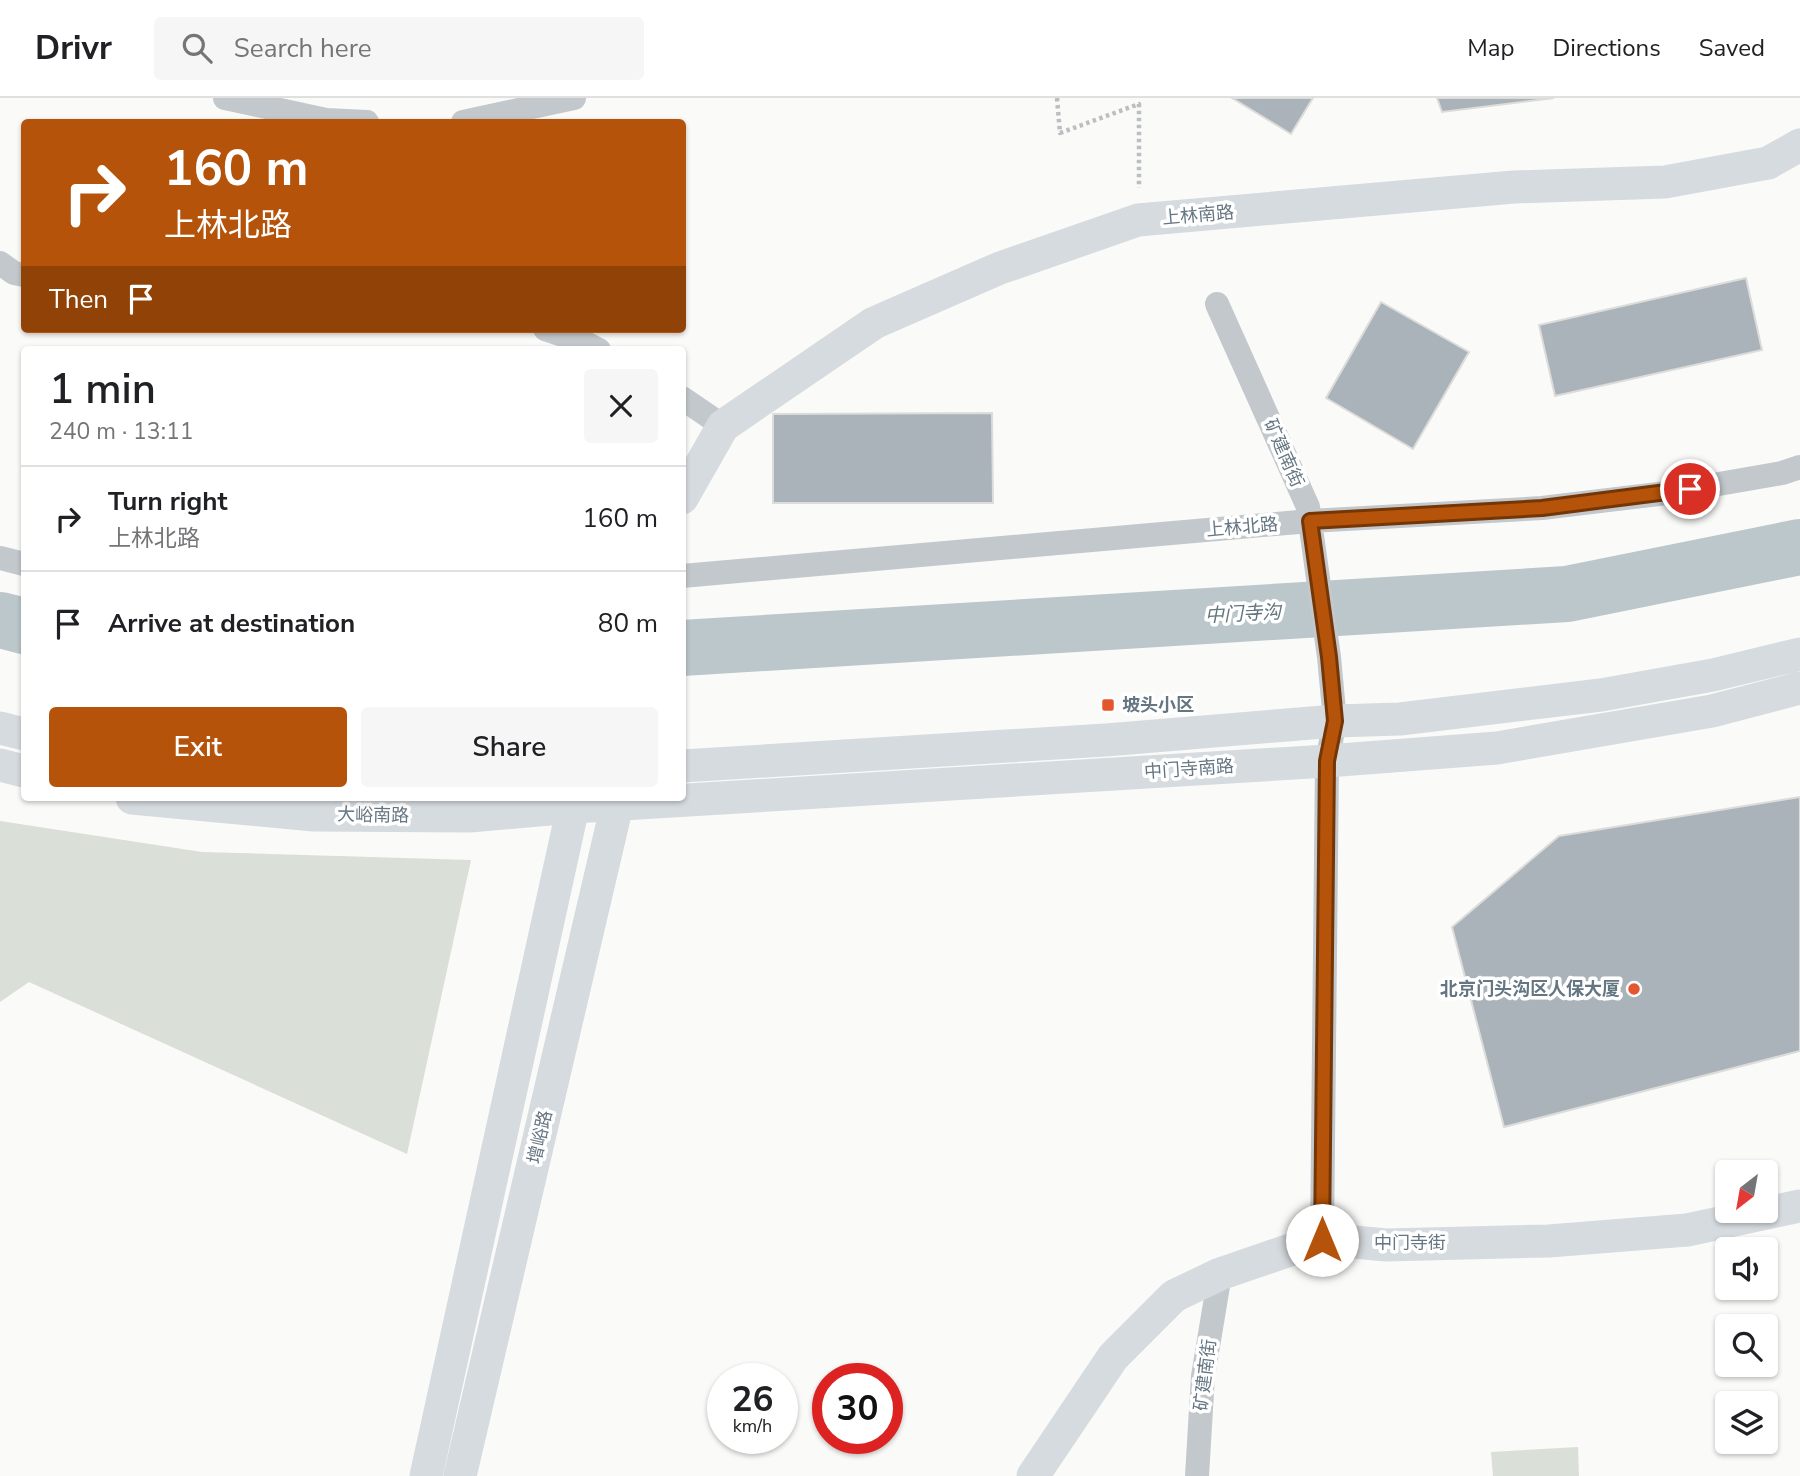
<!DOCTYPE html>
<meta charset="utf-8">
<style>
:root{--surface:#fff;--page:#f6f6f6;--text:#202124;--muted:#757577;--line:#e0e0e0;--accent:#b45309}
body{margin:0;font-family:"Nunito Sans","Noto Sans SC",sans-serif;background:var(--page);color:var(--text);height:100vh;display:flex;flex-direction:column;font-size:26px;white-space:nowrap}
*{box-sizing:border-box;margin:0}
p{font-size:23px;color:var(--muted)}
.icon{flex:none;width:38px;height:38px;fill:none;stroke:currentColor;stroke-width:2;stroke-linecap:round;stroke-linejoin:round}
.map{position:relative;flex:1;overflow:hidden}
.drawer{position:absolute;left:21px;top:248px;width:665px;height:455px;display:flex;flex-direction:column;background:var(--surface);border-radius:7px;box-shadow:0 2px 5px #0004}
.drawer>*{flex:none}
.hud{position:absolute;left:21px;top:21px;width:665px;height:214px;border-radius:7px;box-shadow:0 2px 5px #0004;background:#b45309;color:#fff;overflow:hidden}
.needle{width:46px;rotate:211deg}
.controls{position:absolute;left:1715px;top:1062px;display:grid;gap:14px}
.controls a{display:grid;place-items:center;width:63px;height:63px;border-radius:7px;background:var(--surface);box-shadow:0 2px 5px #0004;font-size:35px}
.speed{position:absolute;left:707px;top:1265px;display:flex;gap:14px;font-size:35px;font-weight:700;text-align:center}
.speed>*{display:grid;place-content:center;width:91px;height:91px;border-radius:50%;background:var(--surface);box-shadow:0 2px 5px #0004;line-height:1}
.speed small{font-size:18px;font-weight:400}
.speed .limit{border:10px solid #d22;background:#fff;color:#111}
.pin{position:absolute;display:grid;place-items:center;width:60px;height:60px;color:#fff;margin:-30px;border:4px solid #fff;border-radius:50%;box-shadow:0 2px 7px #0007}
.me{position:absolute;width:77px;margin:-38px;rotate:0deg;stroke-linejoin:round;filter:drop-shadow(0 0 5px #0008)}
.turn{display:flex;align-items:center;gap:24px;height:147px;padding:0 28px;font-size:32px}
.turn .icon{width:91px;height:91px;stroke-width:2.5}
.turn b{display:block;font-size:49px;line-height:60px}
.then{display:flex;align-items:center;height:66px;padding:0 28px;background:#0003;gap:14px;font-size:26px}
.round{display:grid;place-items:center;flex:none;width:74px;height:74px;border-radius:7px;background:var(--page)}
.headline{display:flex;align-items:center;justify-content:space-between;height:119px;padding:0 28px}
h1{font-size:42px;font-weight:600;line-height:52px}
.action{display:flex;gap:14px;margin-top:auto;padding:14px 28px}
.action a{flex:1;height:80px;border-radius:7px;background:var(--accent);color:#fff;font-size:28px;font-weight:600;line-height:80px;text-align:center}
.action a+a{background:var(--page);color:var(--text)}
ul{padding:0;list-style:none}
li{display:flex;align-items:center;gap:21px;height:105px;padding:0 28px;border-top:2px solid var(--line)}
li div{flex:1}
li b{display:block;font-size:26px}
li em{font-style:normal}
header{display:flex;align-items:center;gap:42px;box-sizing:border-box;height:98px;padding:0 35px;background:var(--surface);border-bottom:2px solid var(--line)}
header strong{font-size:33px}
nav{display:flex;gap:38px;margin-inline-start:auto;font-size:24px}
.search{width:490px;height:63px;background:var(--page);display:flex;align-items:center;gap:18px;box-sizing:border-box;padding:0 24px;border-radius:7px;color:var(--muted);font-size:26px}
.map>svg:first-child{display:block}
</style>
<header>
<strong>Drivr</strong>
<div class="search"><svg class="icon" aria-label="search" viewBox="0 0 24 24"><circle cx="10" cy="10" r="6"/><path d="M15 15l6 6"/></svg>Search here</div>
<nav><a>Map</a><a>Directions</a><a>Saved</a></nav>
</header>
<div class="map">
<svg width="1800" height="1378" viewBox="0 0 1800 1378">
<rect width="100%" height="100%" fill="#fafaf8"/>
<path fill="#dadfd7" d="M0,723L202,754L471,762L407,1056L29,884L0,904Z
M1578,1349L1579,1378H1493L1491,1354Z"/>
<g fill="none" stroke-linecap="round" stroke-linejoin="round">
<path stroke="#bbc7cb" stroke-width="56" d="M0,522L24,528
M682,550L1567,496L1800,449"/>
</g>
<path fill="#aab3b9" stroke="#dcdcda" stroke-width="2" d="M1232,0H1313L1291,36Z
M1437,0H1554L1442,14Z
M1746,180L1762,252L1555,298L1539,227Z
M1381,204L1469,254L1413,351L1326,300Z
M992,315L993,405H773V316Z
M1800,699V953L1504,1029L1452,829L1559,738Z"/>
<g fill="none" stroke-linecap="round" stroke-linejoin="round">
<path stroke="#bbbfc2" stroke-width="4.5" stroke-dasharray="3.5 3.5" stroke-linecap="butt" d="M1057,0L1060,35L1139,6V90"/>
<path stroke="#c3c8cc" stroke-width="24" d="M225,0L326,22L367,24
M463,24L574,0
M0,165L14,175L24,177
M1217,206L1308,409L1329,559L1335,623L1327,663L1322,1141
M545,231L584,244L599,252
M682,300L723,328
M0,460L24,466
M682,478L1310,423L1542,410L1667,395L1782,375L1800,369
M1197,1378L1203,1278L1220,1176"/>
<path stroke="#d6dbdf" stroke-width="33" d="M682,400L723,328L874,225L1000,170L1138,122L1514,89L1665,84L1768,65L1800,47
M0,630L24,636
M0,667L24,673
M682,668L1106,642L1335,623L1400,621L1601,597L1713,577L1800,556
M132,700L314,717L470,718L573,709L1327,663L1497,650L1712,613L1800,590
M426,1378L573,709L579,700
M460,1378L617,707L613,700
M1033,1378L1113,1259L1174,1198L1220,1176L1322,1141L1386,1147L1549,1143L1687,1132L1800,1108"/>
</g>
<g fill="none" stroke-linecap="round" stroke-linejoin="round">
<defs>
<path id="route" d="M1322,1142L1327,663L1335,623L1329,559L1310,423L1542,410L1690,391"/>
</defs>
<use href="#route" stroke="#753606" stroke-width="18"/>
<use href="#route" stroke="#b45309" stroke-width="12"/>
</g>
<g fill="#e4572e" stroke="#fff" stroke-width="2.5">
<rect x="1101" y="600" width="14" height="14" rx="3.5"/>
<circle cx="1634" cy="891" r="7"/>
</g>
<g text-anchor="middle" dominant-baseline="central" stroke-width="7" stroke-linejoin="round" paint-order="stroke">
<g font-size="18" fill="#657683" stroke="#fff">
<text transform="translate(1198 117) rotate(-5)">上林南路</text>
<text transform="translate(1284 355) rotate(66)">矿建南街</text>
<text transform="translate(1242 429) rotate(-5)">上林北路</text>
<text transform="translate(1189 671) rotate(-4)">中门寺南路</text>
<text transform="translate(373 717) rotate(1)">大峪南路</text>
<text transform="translate(540 1039) rotate(-77)">增峪路</text>
<text x="1410" y="1145">中门寺街</text>
<text transform="translate(1205 1277) rotate(-83)">矿建南街</text>
</g>
<g font-size="18" font-weight="bold" fill="#657683" stroke="#fff" text-anchor="start">
<text x="1122" y="607">坡头小区</text>
<text x="1620" y="891" text-anchor="end">北京门头沟区人保大厦</text>
</g>
<g font-size="19" font-style="italic" fill="#60757c" stroke="#fff">
<text transform="translate(1243 516) rotate(-3)">中门寺沟</text>
</g>
</g>
</svg>
<div class="controls">
<a><svg class="needle" viewBox="-14 -14 28 28"><path d="M0-13l5 13h-10z" fill="#e53935"/><path d="M0 13l5-13h-10z" fill="#757577"/></svg></a>
<a><svg class="icon" aria-label="sound" viewBox="0 0 24 24"><path d="M4 9h4l5-4v14l-5-4H4zM17 9q2 3 0 6"/></svg></a>
<a><svg class="icon" aria-label="search" viewBox="0 0 24 24"><circle cx="10" cy="10" r="6"/><path d="M15 15l6 6"/></svg></a>
<a><svg class="icon" aria-label="layers" viewBox="0 0 24 24"><path d="M12 4l9 5-9 5-9-5zM3 14l9 5 9-5"/></svg></a>
</div>
<div class="speed"><div>26<small>km/h</small></div><div class="limit">30</div></div>
<div class="pin" style="left:1690px;top:391px;background:#d93025"><svg class="icon" aria-label="arrive" viewBox="0 0 24 24"><path d="M6 21V4h12l-3 4 3 4H6"/></svg></div>
<svg class="me" style="left:1322px;top:1142px" viewBox="-20 -20 40 40"><circle r="19" fill="#fff"/><path d="M0-13L10 11 0 6-10 11z" fill="#b45309"/></svg>
<div class="hud">
<div class="turn"><svg class="icon" aria-label="right" viewBox="0 0 24 24"><path d="M7 20v-9h11M14 6l5 5-5 5"/></svg><div><b>160 m</b>上林北路</div></div>
<div class="then">Then<svg class="icon" aria-label="arrive" viewBox="0 0 24 24"><path d="M6 21V4h12l-3 4 3 4H6"/></svg></div>
</div>
<section class="drawer">
<div class="headline"><div><h1>1 min</h1><p>240 m · 13:11</p></div><a class="round"><svg class="icon" aria-label="close" viewBox="0 0 24 24"><path d="M6 6l12 12M18 6L6 18"/></svg></a></div>
<ul>
<li><svg class="icon" aria-label="right" viewBox="0 0 24 24"><path d="M7 20v-9h11M14 6l5 5-5 5"/></svg><div><b>Turn right</b><p>上林北路</p></div><em>160 m</em></li>
<li><svg class="icon" aria-label="arrive" viewBox="0 0 24 24"><path d="M6 21V4h12l-3 4 3 4H6"/></svg><div><b>Arrive at destination</b></div><em>80 m</em></li>
</ul>
<div class="action"><a>Exit</a><a>Share</a></div>
</section>
</div>
